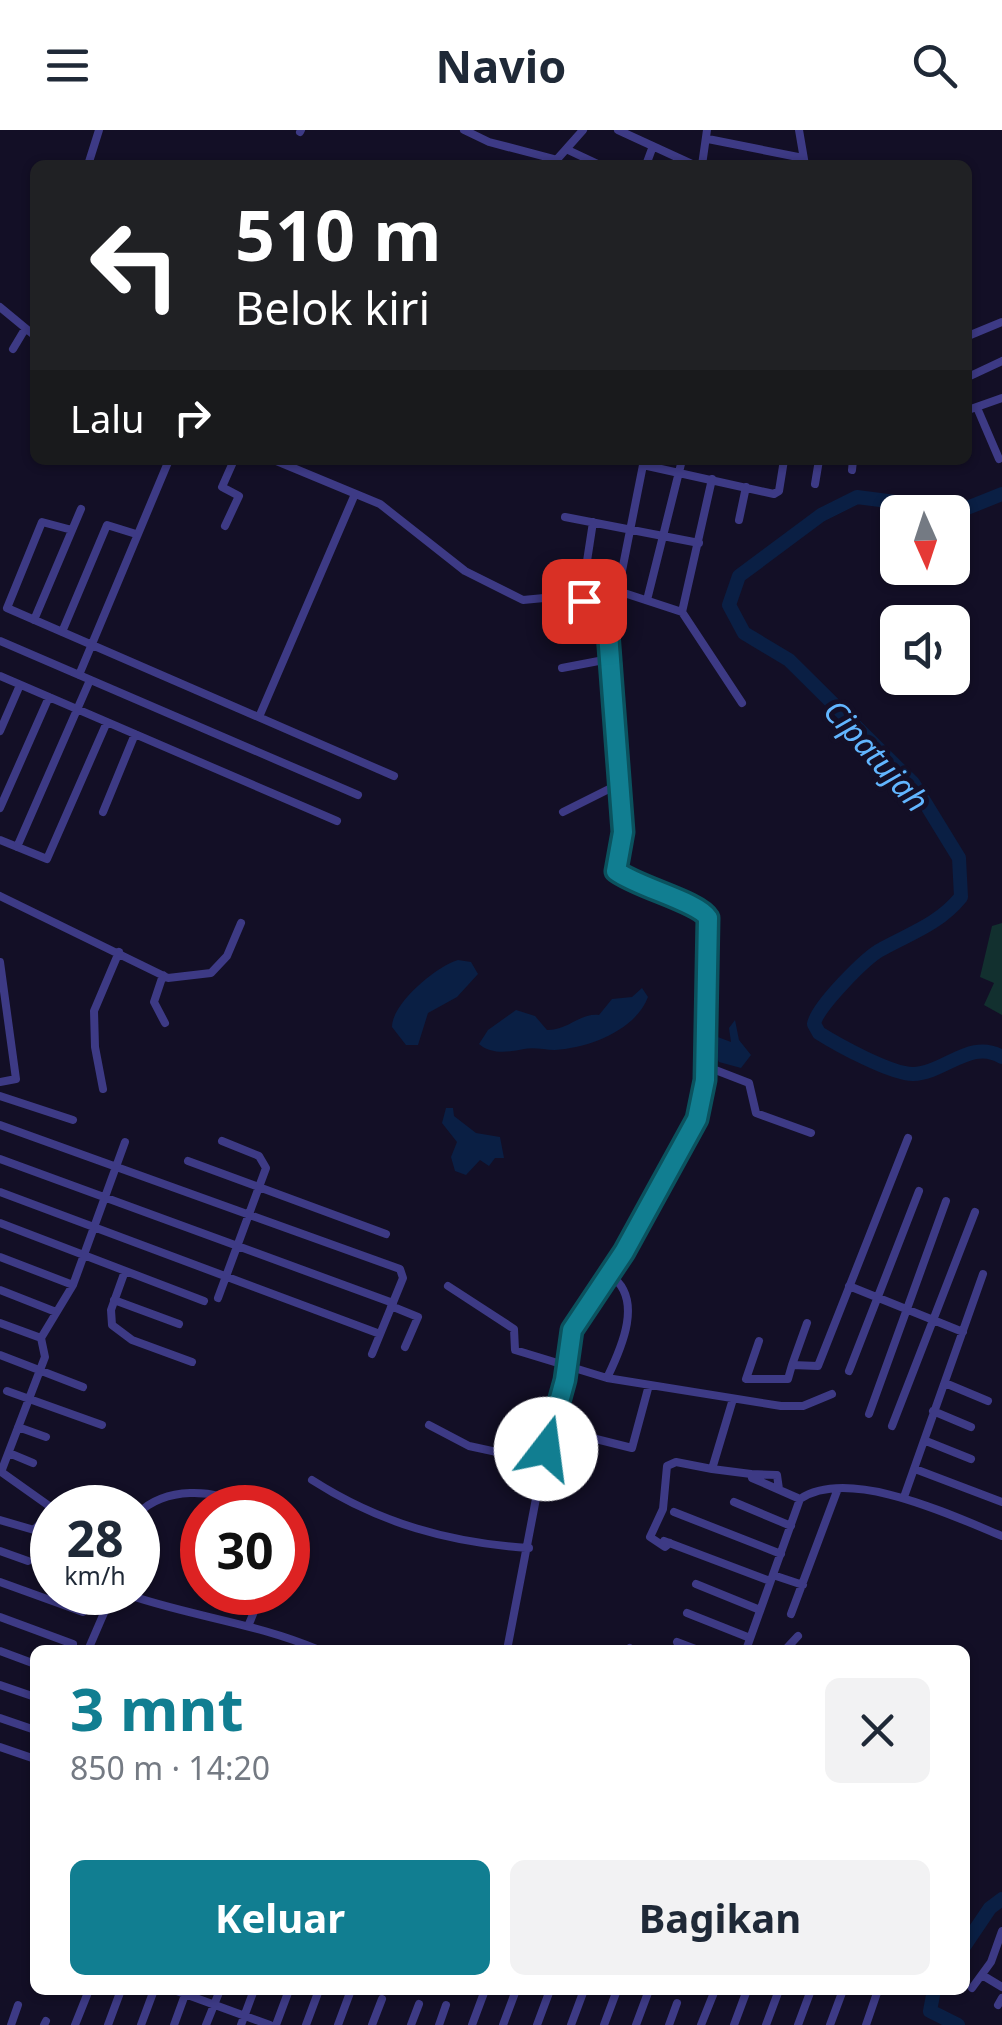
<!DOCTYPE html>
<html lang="id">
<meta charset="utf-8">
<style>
:root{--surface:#fff;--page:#f2f2f3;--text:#1f2937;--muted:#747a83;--accent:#117e91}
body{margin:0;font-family:"Noto Sans",sans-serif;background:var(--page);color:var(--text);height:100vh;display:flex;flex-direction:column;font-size:38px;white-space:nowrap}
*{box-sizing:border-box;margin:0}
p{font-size:32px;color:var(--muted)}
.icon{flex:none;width:55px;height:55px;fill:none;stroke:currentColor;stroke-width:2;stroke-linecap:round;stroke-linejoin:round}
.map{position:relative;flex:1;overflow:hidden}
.side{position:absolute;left:30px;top:1515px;width:940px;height:350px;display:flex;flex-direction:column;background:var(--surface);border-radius:15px;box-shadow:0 2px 8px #0004}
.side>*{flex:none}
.guide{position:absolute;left:30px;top:30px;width:942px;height:305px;border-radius:15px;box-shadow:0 2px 8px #0004;background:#202124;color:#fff;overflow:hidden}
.needle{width:65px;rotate:177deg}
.tools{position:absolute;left:880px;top:365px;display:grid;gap:20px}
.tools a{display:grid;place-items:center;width:90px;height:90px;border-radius:15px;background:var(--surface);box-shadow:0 2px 8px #0004;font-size:50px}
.speed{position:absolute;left:30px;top:1355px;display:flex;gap:20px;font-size:50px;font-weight:700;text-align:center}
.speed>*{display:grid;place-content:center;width:130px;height:130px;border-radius:50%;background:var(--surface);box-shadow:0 2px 8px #0004;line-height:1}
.speed small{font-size:25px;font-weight:400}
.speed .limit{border:15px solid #d22;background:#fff;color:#111}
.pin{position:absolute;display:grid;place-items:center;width:85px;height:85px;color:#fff;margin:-42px;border-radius:20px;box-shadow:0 5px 15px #0006}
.me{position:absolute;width:110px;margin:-55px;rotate:15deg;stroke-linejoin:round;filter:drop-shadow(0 0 8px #0008)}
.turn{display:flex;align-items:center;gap:35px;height:210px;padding:0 40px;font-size:45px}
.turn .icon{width:130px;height:130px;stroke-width:2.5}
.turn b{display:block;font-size:70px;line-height:85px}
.then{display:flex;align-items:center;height:95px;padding:0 40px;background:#0003;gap:20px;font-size:38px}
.round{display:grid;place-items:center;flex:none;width:105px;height:105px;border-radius:15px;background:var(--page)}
.summary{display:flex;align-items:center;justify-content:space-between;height:170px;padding:0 40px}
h1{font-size:60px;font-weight:700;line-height:75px;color:var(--accent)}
.primary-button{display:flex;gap:20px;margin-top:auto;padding:20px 40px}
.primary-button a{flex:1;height:115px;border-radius:15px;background:var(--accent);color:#fff;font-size:40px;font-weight:700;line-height:115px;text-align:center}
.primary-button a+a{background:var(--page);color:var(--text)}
header{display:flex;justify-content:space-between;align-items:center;height:130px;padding:0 40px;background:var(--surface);font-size:45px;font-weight:700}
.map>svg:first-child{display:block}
</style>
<header><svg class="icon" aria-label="menu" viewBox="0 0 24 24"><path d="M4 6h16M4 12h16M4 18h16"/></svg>Navio<svg class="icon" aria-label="search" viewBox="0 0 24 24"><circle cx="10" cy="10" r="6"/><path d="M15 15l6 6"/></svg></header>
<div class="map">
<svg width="1002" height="1895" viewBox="0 0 1002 1895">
<rect width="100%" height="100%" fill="#130f26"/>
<path fill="#12302f" d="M1002,793V885L984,875L994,853L980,847L992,796Z"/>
<path fill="#0a1f44" d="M458,830L471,832L478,844L457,867L428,883L418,915H406L392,897C392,873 437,836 458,830Z
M642,858L648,867C635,901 588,918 555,920C545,920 534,917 524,919C510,922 491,925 479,914L488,900L516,880L535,886L547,900C567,901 581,882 599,885L612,869L632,867Z
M735,890L739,910L751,925L741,938L719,932L710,914L715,906L731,912L729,898Z
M446,978H453L454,986L476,1003L500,1007L504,1028H495L489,1036L480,1030L466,1045L455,1041L451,1027L457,1012L442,993Z"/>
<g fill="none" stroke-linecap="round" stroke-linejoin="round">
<path stroke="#0a1f44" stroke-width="14" d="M926,382L903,373L857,367L821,385L739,446L729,475L744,503L789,530L913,653L959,728L961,767C939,794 911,803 882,819C866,827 817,877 814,894L819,903C838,915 891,944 913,944C945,943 971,908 1002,927
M952,384L1002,364
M965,1815L990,1778L1002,1769
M934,1860L930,1881L958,1895"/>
<path stroke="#3d3a85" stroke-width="8" d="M464,0L489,12L554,29
M618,0L694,35
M799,0L805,35
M300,2L301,0
M708,9L803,28
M568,20L600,35
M88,35L99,0
M552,35L583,0
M646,35L653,16
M702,35L707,0
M0,177L35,206
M968,206L1002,192
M13,219L25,199
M968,247L1002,231
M968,280L1002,268
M978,280L999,329
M274,330L380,374L465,441L523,470L618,461L682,482
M643,335L774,364L779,361L784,330
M852,340L853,330
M712,349L682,482L742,573
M815,354L819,330
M565,387L699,413
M739,390L746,357
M225,396L239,366L222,357L234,330
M72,400L42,392L7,478L394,646
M587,431L593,392
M618,461L644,330
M647,470L682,330
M34,490L81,379
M62,502L107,395L136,404
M0,511L358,665
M562,538L609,529
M79,545L169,330
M0,546L337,691
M259,587L355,364
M0,601L20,555
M0,678L49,567
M103,682L135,604
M563,682L617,655
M0,710L47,729L107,592
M17,717L90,550
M0,766L168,848L211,843L227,826L241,793
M0,832L16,949L0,952
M163,845L154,872L165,893
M705,936L749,953L756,983L811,1003
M103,959L95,917L94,881L119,822
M0,966L73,990
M0,995L400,1139L403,1148L372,1224
M0,1029L393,1173
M188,1031L386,1104
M0,1062L380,1204
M0,1093L204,1171
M0,1127L73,1155
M125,1141L111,1180L112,1195L132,1210L192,1232
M448,1156L514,1199L515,1220L607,1248L781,1276H803L832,1264
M849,1156L963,1202
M0,1160L56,1182
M218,1168L266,1038L259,1026L222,1011
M114,1170L179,1194
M391,1176L418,1187L405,1217
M0,1193L41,1208
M759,1211L746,1249H788L792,1235L818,1236L908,1008
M0,1225L83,1257
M792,1235L807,1193
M849,1241L919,1061
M607,1248C622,1217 644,1168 610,1145
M945,1253L988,1271
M7,1261L102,1295
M933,1281L971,1297
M869,1284L946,1071
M429,1295L469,1316L543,1332
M892,1296L975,1082
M18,1297L46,1307
M552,1298L632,1318L649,1255
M926,1311L971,1329
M9,1323L33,1333
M712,1339L751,1344
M915,1339L1002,1372
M0,1341L52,1378
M1,1342L45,1227L41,1208L73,1155L125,1012
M312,1350C379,1393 450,1413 529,1418
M779,1359L777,1345L751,1344L752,1348L800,1369C849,1336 953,1386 1002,1406
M904,1367L983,1144
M734,1372L791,1396
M674,1382L781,1424
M138,1384C162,1357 217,1357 246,1378
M0,1390L34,1400L52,1381
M288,1406L293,1415L288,1418
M664,1411L770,1451
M670,1413L665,1417L650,1407L663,1379L667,1336L676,1332L712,1339L733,1269
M0,1421L28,1431
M773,1445L803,1455
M0,1452L83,1482
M696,1454L760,1480
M120,1462C186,1486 254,1492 319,1520
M687,1483L750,1508
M791,1484L837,1361
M0,1487L73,1514
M249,1494L262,1462
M677,1512L698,1520
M88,1520L113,1462
M507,1520L543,1332L565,1250L571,1200L624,1122L697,989L705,950L707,787C697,769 638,758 616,741L623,703L608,503L597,481L572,467
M629,1520L630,1518
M746,1520L800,1369
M785,1520L798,1506
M0,1521L35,1534
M0,1555L35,1567
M0,1588L35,1600
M0,1617L35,1629
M982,1845L1002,1857
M972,1858L991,1832L1002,1801
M174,1860L270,1895
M998,1875L1002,1868
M11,1895L18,1875
M44,1895L46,1891
M75,1895L89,1860
M108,1895L121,1860
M141,1895L154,1860
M174,1895L186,1862
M206,1895L220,1860
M241,1895L254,1860
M276,1895L289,1860
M306,1895L319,1860
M338,1895L351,1860
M372,1895L382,1869
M411,1895L419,1874
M439,1895L446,1875
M472,1895L485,1860
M503,1895L516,1860
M537,1895L550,1860
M571,1895L584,1860
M604,1895L617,1860
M636,1895L649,1860
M669,1895L677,1873
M701,1895L715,1860
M734,1895L747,1860
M766,1895L779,1860
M798,1895L811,1860
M830,1895L843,1860
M866,1895L878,1860"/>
</g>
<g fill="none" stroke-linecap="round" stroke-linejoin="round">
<defs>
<path id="route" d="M546,1319L565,1250L572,1200L624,1122L697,989L705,950L708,788C699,772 637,757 616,741L623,702L608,503L601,485L584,471"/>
</defs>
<use href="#route" stroke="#0b525e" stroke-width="25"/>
<use href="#route" stroke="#117e91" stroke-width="18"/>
</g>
<g text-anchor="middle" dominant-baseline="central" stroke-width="10" stroke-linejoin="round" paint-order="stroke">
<g font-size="32" font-style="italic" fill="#62b6ff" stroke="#130f26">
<text transform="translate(877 625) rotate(48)">Cipatujah</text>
</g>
</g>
</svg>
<div class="tools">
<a><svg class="needle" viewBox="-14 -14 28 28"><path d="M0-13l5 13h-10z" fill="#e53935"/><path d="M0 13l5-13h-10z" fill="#747a83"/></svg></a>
<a><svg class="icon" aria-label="sound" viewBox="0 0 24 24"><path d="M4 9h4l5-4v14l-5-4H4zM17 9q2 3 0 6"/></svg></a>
</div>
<div class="speed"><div>28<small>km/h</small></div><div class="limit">30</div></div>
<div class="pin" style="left:584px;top:471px;background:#d93025"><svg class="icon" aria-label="arrive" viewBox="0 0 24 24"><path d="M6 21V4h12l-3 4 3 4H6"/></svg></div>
<svg class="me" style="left:546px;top:1319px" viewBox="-20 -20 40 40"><circle r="19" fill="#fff"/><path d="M0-13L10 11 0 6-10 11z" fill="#117e91"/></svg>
<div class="guide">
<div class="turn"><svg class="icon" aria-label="left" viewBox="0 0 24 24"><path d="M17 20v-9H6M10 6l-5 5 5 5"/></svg><div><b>510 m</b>Belok kiri</div></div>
<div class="then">Lalu<svg class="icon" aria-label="right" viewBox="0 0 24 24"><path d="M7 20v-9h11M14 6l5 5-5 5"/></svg></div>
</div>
<section class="side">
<div class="summary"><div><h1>3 mnt</h1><p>850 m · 14:20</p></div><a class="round"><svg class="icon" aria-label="close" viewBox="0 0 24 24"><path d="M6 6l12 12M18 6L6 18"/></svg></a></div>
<div class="primary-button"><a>Keluar</a><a>Bagikan</a></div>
</section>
</div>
